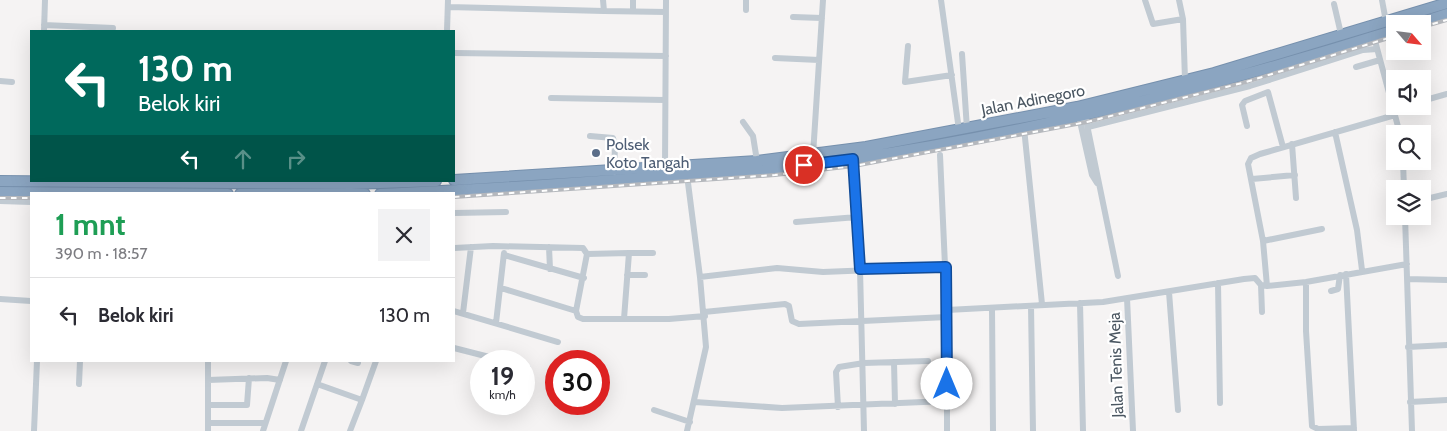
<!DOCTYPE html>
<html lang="id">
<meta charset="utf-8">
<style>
:root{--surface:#fff;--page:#f2f2f3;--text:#2b2b33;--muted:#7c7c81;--line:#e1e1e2}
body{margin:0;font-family:Cabin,sans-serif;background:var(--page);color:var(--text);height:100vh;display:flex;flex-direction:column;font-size:19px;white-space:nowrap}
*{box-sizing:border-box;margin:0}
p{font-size:16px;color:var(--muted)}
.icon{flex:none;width:28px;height:28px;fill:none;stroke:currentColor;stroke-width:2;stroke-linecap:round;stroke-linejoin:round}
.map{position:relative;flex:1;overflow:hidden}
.panel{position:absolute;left:30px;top:192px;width:425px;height:170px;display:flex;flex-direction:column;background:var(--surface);border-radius:0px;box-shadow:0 5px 20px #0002}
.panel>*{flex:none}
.top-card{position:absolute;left:30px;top:30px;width:425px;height:152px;border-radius:0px;box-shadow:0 5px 20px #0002;background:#00695c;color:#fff;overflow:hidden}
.needle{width:32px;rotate:118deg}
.controls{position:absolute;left:1386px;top:15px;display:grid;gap:10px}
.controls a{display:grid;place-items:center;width:45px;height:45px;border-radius:0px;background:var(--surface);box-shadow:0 5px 20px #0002;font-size:25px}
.speed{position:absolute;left:470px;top:350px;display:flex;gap:10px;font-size:25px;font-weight:700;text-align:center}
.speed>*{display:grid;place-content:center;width:65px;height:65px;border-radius:50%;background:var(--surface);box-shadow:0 5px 20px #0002;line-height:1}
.speed small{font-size:12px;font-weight:400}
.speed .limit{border:8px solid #d22;background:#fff;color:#111}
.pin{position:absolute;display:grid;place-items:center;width:42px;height:42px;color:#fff;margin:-21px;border:2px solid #fff;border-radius:50%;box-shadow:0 1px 5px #0007}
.me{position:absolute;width:55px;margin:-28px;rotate:0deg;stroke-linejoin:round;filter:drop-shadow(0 0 4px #0008)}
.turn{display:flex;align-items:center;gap:18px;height:105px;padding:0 25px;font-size:22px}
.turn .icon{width:65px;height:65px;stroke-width:2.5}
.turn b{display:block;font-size:35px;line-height:42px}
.lanes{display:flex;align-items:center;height:48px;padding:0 25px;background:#0003;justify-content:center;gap:25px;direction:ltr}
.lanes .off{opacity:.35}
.round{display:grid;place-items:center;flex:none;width:52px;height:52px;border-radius:0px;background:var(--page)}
.summary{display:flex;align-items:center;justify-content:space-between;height:85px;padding:0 25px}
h1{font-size:30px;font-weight:800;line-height:38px;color:#1e9e55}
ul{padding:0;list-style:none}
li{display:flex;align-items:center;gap:15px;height:75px;padding:0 25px;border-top:1px solid var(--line)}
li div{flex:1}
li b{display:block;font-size:19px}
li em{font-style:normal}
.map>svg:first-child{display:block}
</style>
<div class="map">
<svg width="1447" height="431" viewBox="0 0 1447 431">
<rect width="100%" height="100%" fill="#f5f3f3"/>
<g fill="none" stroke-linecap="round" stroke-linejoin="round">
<defs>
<path id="highway" d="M1416,24L1447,14
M454,180L757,161L866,147L1077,107L1214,73L1447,3
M0,181L351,184L436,181
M0,192L228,194
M240,194H365
M380,194C463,191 546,185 629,179C703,174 777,170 851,159C1035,132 1217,86 1395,30"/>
</defs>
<use href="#highway" stroke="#7690ad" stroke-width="12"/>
<path stroke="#c1cad2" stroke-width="6" d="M603,0L604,11L666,12
M941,0L959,130
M1145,0L1153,24L1183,19
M1179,0L1183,19L1185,80
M1382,0L1386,22
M1334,4L1341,34
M448,7L604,11
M746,10V0
M633,11V0
M793,17L822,18
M44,25L113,28
M44,31L45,0
M447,31L448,0
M1374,37L1400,134
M908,46L905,82L952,75
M454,53L666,56
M962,54L967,129
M775,58L819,60
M1356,67L1380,60
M0,81L12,82
M551,98L665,100
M1422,101L1447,94
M1393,109L1404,106
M1085,115L1118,276
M1395,115L1260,154L1251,158L1248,164L1263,241L1267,286L1306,282L1407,264
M1079,117L1092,175L1097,183
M743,122L753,136L757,161
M1247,126L1242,105L1245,101L1268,92L1283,147
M1088,127L1250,86L1363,50L1377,49
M1024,128L1042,304
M1335,132L1357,230L1362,270
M590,136L613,138L615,146L614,172
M1292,144L1296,198
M813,155L823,0
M940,155L947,310V431
M853,159L860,269L864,431
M1403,161L1404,189
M665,167L666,0
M687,175L700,277L706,347L687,431
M1252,179L1295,175
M1422,200L1447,194
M0,201L31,202
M454,213L506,212
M1405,216L1412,431
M796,222L857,217
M1263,241L1322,229
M549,247L550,269
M454,248L493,246L583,248L587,254L576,311L578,317L583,319H669L705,316
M629,253H653
M587,254L629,253L624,319
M504,255L584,278
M1346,274L1354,431
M627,275H645
M700,277L777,268L823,272L946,267
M1407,279L1447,280
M1306,282V331L1312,426L1318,429L1354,428
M1218,283L1220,403
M1261,285L1262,312
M501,288L576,311
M1331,291L1338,289L1340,275
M1169,292L1178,410
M1127,298L1133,431
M0,299L31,301
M1080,303L1083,431
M1031,306L1033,431
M992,308L993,431
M947,310L1103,302L1244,279L1255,278L1261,285L1267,286
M454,311L558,342
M704,312L785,304L789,306L792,321L799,324L947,317
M463,313L471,247
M496,323L504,253
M1408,347L1447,345
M454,348L505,361
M351,361L358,363
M894,362L895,404
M524,366L528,368
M208,380L267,378L280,380
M79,384L80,361
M317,384L362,400L350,431
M362,400L376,361
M695,402L782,408L947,401
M1410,402L1447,400
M208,405H247L249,378
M838,407L836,372L839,367L864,363L928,361
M654,410L690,422
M208,423H265
M34,431L37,361
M208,431V361
M263,431L286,361
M301,431L325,361"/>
<use href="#highway" stroke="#8ba5c1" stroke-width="10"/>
<defs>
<path id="rail" d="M1422,27L1447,20
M454,197L775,175L854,166L1087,122L1246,82L1395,36
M0,198H31"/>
</defs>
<use href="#rail" stroke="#b5b8bd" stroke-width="4"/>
<use href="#rail" stroke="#fff" stroke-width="2" stroke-dasharray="5.5" stroke-linecap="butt"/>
</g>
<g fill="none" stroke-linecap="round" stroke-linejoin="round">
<defs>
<path id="route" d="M804,165L853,159L860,269L946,267L947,384"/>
</defs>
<use href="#route" stroke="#114b97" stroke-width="12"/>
<use href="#route" stroke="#1a73e8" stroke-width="9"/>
</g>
<circle fill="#5c6f8a" stroke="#fff" stroke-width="2" cx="596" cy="153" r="5"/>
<g text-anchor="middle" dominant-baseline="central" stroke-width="4.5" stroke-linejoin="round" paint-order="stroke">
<g font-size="16" fill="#4a5661" stroke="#fff">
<text transform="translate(1033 100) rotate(-11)">Jalan Adinegoro</text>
<text transform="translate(1116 365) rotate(-92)">Jalan Tenis Meja</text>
</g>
<g font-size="16" fill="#4e5e75" stroke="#fff" text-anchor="start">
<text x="606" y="144">Polsek<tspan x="606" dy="18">Koto Tangah</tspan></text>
</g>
</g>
</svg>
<div class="controls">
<a><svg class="needle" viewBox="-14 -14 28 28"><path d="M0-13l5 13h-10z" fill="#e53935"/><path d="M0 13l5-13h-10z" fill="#7c7c81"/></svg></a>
<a><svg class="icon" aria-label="sound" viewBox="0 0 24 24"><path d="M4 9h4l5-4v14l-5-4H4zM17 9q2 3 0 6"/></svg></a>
<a><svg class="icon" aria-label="search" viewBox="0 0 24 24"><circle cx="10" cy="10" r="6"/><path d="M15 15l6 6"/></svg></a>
<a><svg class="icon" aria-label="layers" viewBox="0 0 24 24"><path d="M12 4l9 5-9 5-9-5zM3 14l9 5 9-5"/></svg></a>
</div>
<div class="speed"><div>19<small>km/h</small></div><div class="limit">30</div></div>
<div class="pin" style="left:804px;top:165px;background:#d93025"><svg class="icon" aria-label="arrive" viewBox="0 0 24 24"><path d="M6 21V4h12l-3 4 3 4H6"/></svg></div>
<svg class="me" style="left:947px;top:384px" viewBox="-20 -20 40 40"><circle r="19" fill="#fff"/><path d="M0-13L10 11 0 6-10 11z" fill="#1a73e8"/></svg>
<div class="top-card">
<div class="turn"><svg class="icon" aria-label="left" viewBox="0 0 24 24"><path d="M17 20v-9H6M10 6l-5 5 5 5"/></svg><div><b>130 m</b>Belok kiri</div></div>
<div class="lanes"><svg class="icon" aria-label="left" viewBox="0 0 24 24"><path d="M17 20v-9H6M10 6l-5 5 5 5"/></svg><svg class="icon off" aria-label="ahead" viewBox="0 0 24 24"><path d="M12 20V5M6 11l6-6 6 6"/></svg><svg class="icon off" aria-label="right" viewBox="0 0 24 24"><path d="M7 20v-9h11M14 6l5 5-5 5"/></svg></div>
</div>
<section class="panel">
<div class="summary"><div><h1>1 mnt</h1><p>390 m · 18:57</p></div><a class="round"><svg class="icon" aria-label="close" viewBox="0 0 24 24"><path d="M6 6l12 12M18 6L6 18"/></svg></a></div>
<ul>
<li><svg class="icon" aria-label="left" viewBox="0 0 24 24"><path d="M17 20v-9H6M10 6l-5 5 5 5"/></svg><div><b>Belok kiri</b></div><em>130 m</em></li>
</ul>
</section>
</div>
